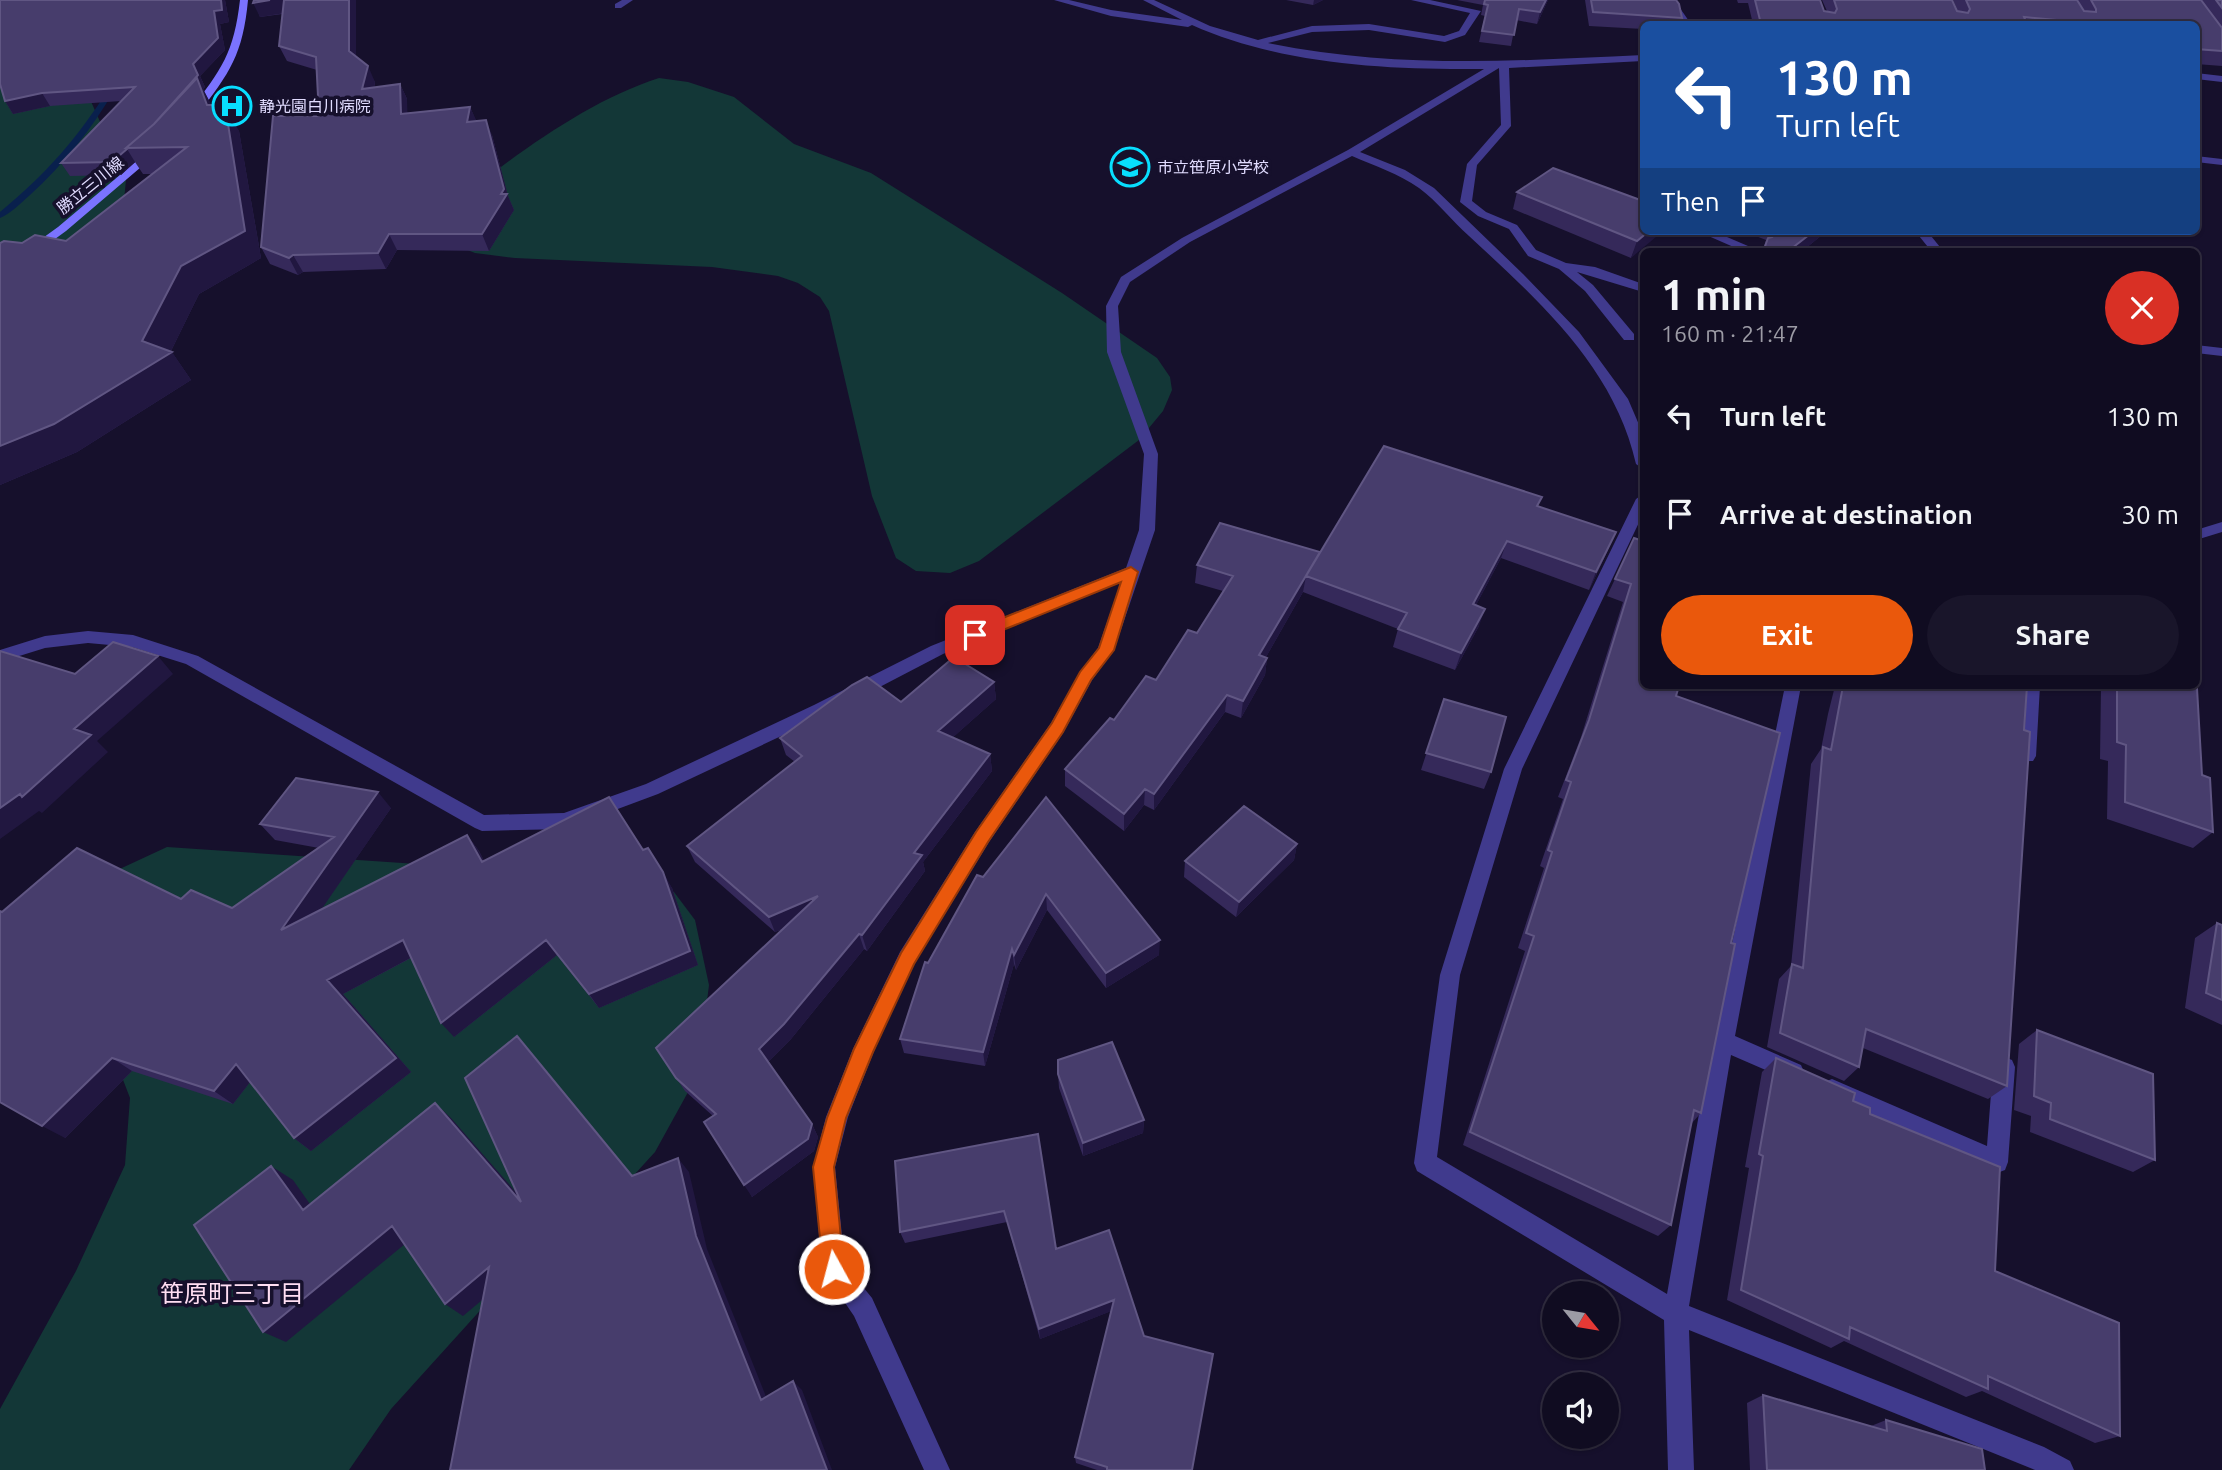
<!DOCTYPE html>
<meta charset="utf-8">
<style>
:root{--surface:#100c21;--page:#19152a;--text:#f1f3f6;--muted:#9c9ba5;--line:#302c3f;--accent:#ea580c}
body{margin:0;font-family:Ubuntu,"Noto Sans JP",sans-serif;background:var(--page);color:var(--text);height:100vh;display:flex;flex-direction:column;font-size:26px;white-space:nowrap}
*{box-sizing:border-box;margin:0}
p{font-size:23px;color:var(--muted)}
.icon{flex:none;width:38px;height:38px;fill:none;stroke:currentColor;stroke-width:2;stroke-linecap:round;stroke-linejoin:round}
.map{position:relative;flex:1;overflow:hidden}
.sheet{position:absolute;left:1640px;top:248px;width:560px;height:441px;display:flex;flex-direction:column;background:var(--surface);border-radius:10px;box-shadow:0 2px 5px #0004,0 0 0 2px var(--line)}
.sheet>*{flex:none}
.guide{position:absolute;left:1640px;top:21px;width:560px;height:214px;border-radius:10px;box-shadow:0 2px 5px #0004,0 0 0 2px var(--line);background:#1a4fa0;color:#fff;overflow:hidden}
.needle{width:46px;rotate:120deg}
.controls{position:absolute;left:1542px;top:1281px;display:grid;gap:14px}
.controls a{display:grid;place-items:center;width:77px;height:77px;border-radius:50%;background:var(--surface);box-shadow:0 2px 5px #0004,0 0 0 2px var(--line);font-size:35px}
.pin{position:absolute;display:grid;place-items:center;width:60px;height:60px;color:#fff;margin:-30px;border-radius:14px;box-shadow:0 4px 10px #0006}
.me{position:absolute;width:77px;margin:-38px;rotate:353deg;stroke-linejoin:round;filter:drop-shadow(0 0 5px #0008)}
.turn{display:flex;align-items:center;gap:24px;height:147px;padding:0 21px;font-size:32px}
.turn .icon{width:91px;height:91px;stroke-width:2.5}
.turn b{display:block;font-size:49px;line-height:60px}
.then{display:flex;align-items:center;height:66px;padding:0 21px;background:#0003;gap:14px;font-size:26px}
.round{display:grid;place-items:center;flex:none;width:74px;height:74px;border-radius:37px;background:var(--page)}
.overview{display:flex;align-items:center;justify-content:space-between;height:119px;padding:0 21px}
h1{font-size:42px;font-weight:700;line-height:52px}
.button{display:flex;gap:14px;margin-top:auto;padding:14px 21px}
.button a{flex:1;height:80px;border-radius:42px;background:var(--accent);color:#fff;font-size:28px;font-weight:700;line-height:80px;text-align:center}
.button a+a{background:var(--page);color:var(--text)}
ul{padding:0;list-style:none}
li{display:flex;align-items:center;gap:21px;height:98px;padding:0 21px}
li div{flex:1}
li b{display:block;font-size:26px}
li em{font-style:normal}
.map>svg:first-child{display:block}
</style>
<div class="map">
<svg width="2222" height="1470" viewBox="0 0 2222 1470">
<rect width="100%" height="100%" fill="#16102c"/>
<path fill="#133737" d="M0,25L89,97L126,180L122,221L0,294Z
M659,78L688,82L734,97L794,144L871,173L1062,293L1157,358L1170,377L1172,390L1163,411L1139,440L979,561L950,573L916,571L896,558L872,496L829,311L820,297L798,283L778,276L712,267L515,258L475,253L452,244L447,209C508,160 584,102 659,78Z
M167,847L624,878L674,892L695,920L709,985L698,1074L655,1152L572,1243L505,1283L391,1409L349,1470H0V1409L76,1271L125,1165L130,1098L102,1025L111,873Z"/>
<g fill="none" stroke-linecap="round" stroke-linejoin="round">
<path fill="#09204d" fill-rule="evenodd" d="M109,88L115,89C92,129 64,164 30,195C21,203 11,213 0,218V212C45,175 78,138 109,88Z"/>
<path fill="#403a8d" fill-rule="evenodd" d="M622,0H633L621,8H615V4Z
M1054,0H1069L1111,10L1182,20L1143,0H1154L1210,26L1258,40L1312,26L1369,24L1444,36L1459,31L1470,13L1411,0H1430L1481,11L1465,35L1445,42L1369,30L1312,32L1268,43C1398,69 1513,61 1643,55V61L1509,68L1511,126L1477,165L1472,201L1486,212L1517,225L1536,250L1566,263L1595,267L1643,284V292L1577,272L1593,285L1634,334V340H1624L1585,291L1559,269L1528,256L1509,229L1478,216L1460,202L1467,164L1501,125L1499,68L1360,152L1405,170L1434,188L1523,274L1579,332L1628,399L1643,434V469L1636,464C1614,367 1539,301 1469,236C1452,221 1438,202 1419,188C1399,174 1375,166 1352,156L1190,242L1130,282L1118,306L1121,352L1158,454L1155,530L1114,650L1092,680L1063,733L989,842L914,964L874,1051L848,1117L835,1167L845,1265L872,1298L950,1470H924L854,1316L822,1269L813,1167L826,1117L853,1049L900,952L975,832L1051,723L1080,672L1098,648L1121,582L943,654L826,715L658,794L564,829L482,831L475,828L186,664L132,647L88,643L45,648L0,662V650L45,636L88,631L133,635L198,656L484,815L564,813L646,784L814,705L931,646L1126,568L1139,530L1144,454L1107,352L1106,306L1121,277L1182,238L1348,150L1484,69C1387,70 1282,65 1192,25L1188,27L1111,16Z
M1661,0L1675,1L1691,24H1683L1669,5Z
M2196,73L2222,76V82L2196,79Z
M2196,156L2222,159V165L2196,162Z
M1697,231H1713L1762,252H1745Z
M1915,231H1927L1944,252H1932Z
M2196,345L2222,348V356L2196,353Z
M1643,494V514L1522,769L1460,975L1437,1157L1667,1294L1712,1041L1785,686H1801L1735,1036L1801,1065L1804,1072L1801,1079L1793,1082L1731,1055L1689,1306L2044,1447L2070,1461L2074,1470H2035L1689,1330L1694,1470H1668L1664,1320L1417,1171L1414,1163L1440,975L1504,769L1636,499Z
M2222,522V532L2196,540V530Z
M2024,686H2040L2036,756L2033,761H2021L2018,756Z
M2004,1057L2012,1060L2015,1067L2008,1162L2005,1170L1997,1173L1824,1096L1821,1089L1824,1082L1832,1079L1987,1146L1993,1067L1996,1060Z"/>
<path fill="#7b73ff" fill-rule="evenodd" d="M240,0H248C243,54 230,73 197,115H189V111C222,70 234,52 240,0Z
M152,148L161,150L66,231L0,279V269L58,227Z"/>
</g>
<path fill="#35295a" d="M0,0H225L229,22L220,24L225,50L200,76L205,87L203,89L211,105L239,131L261,258L199,294L171,351L191,380L77,452L0,485V243L66,241L152,174H143L135,162L121,175L70,176L61,163L121,101L50,106L13,114L5,101L2,91Z
M254,0H356V56L375,82L374,88L400,84L407,99V113L470,107L476,121L492,135L508,196L514,210L489,251L397,250L386,269L303,272L298,275L270,264L261,247L319,116L317,70L287,61L279,46L282,14L260,17Z
M1286,0H1323L1313,5Z
M1457,0H1548L1537,24L1516,20L1511,46L1479,42L1485,16L1481,15L1483,5Z
M1585,0H1676L1682,18L1680,24H1643V29L1589,26Z
M1737,0H1820L1824,11H1827L1822,0H1952L1958,11L1953,0H2222V66L2196,64V24H1753L1748,3H1738Z
M1517,192L1643,231L1631,258L1513,209Z
M1743,231H1827L1801,252H1762L1766,240Z
M1539,507L1608,550L1589,590L1501,558L1476,605L1479,626L1455,670L1393,647L1398,629L1303,592L1266,657L1267,658L1265,675L1241,718L1225,712L1154,810L1144,805L1124,831L1065,786V769L1156,680L1197,633L1223,591L1195,583L1197,565L1320,552Z
M1643,541L1731,943L1701,1113L1691,1124L1671,1225L1658,1236L1463,1145L1525,951L1518,948L1544,868L1540,866L1563,799L1558,797L1581,737L1623,602L1607,596L1615,579Z
M994,682L996,699L952,738L990,754L992,771L923,862L925,871L867,951L864,949L791,1039L768,1062L812,1124L818,1137L814,1151L752,1197L713,1116L685,1091L656,1048L783,929L775,932L695,862L687,846L795,762L786,755L780,738L901,702Z
M1835,686H2027L2007,1086L1988,1099L1863,1048L1859,1067L1844,1081L1767,1047L1779,979L1791,966L1811,764L1821,749L1828,714Z
M2101,686H2196L2202,775L2213,832L2193,848L2107,819L2108,761L2100,759Z
M1444,699L1491,772L1484,789L1421,770Z
M1046,797L1159,955L1106,988L1047,910L1016,970L1014,964L985,1066L904,1053L900,1039L928,963L983,877Z
M391,808L321,909L467,835L479,851L484,861L643,850L672,888L698,965L599,1008L557,955L454,1037L411,958L343,994L411,1072L311,1151L294,1138L250,1082L233,1104L132,1071L65,1138L2,912L181,899L232,908L319,848L275,840L260,824Z
M1297,844L1294,860L1236,917L1184,877L1185,861Z
M2217,923L2222,925V1025L2185,1008L2195,938Z
M2037,1030L2155,1160L2133,1172L2030,1132L2031,1116L2014,1110L2019,1044Z
M1776,1058L1853,1101L1870,1114L1995,1271L2120,1436L2095,1443L1982,1391L1966,1397L1844,1341L1831,1348L1727,1300L1749,1168L1745,1167L1762,1072Z
M1058,1074L1144,1120L1143,1133L1083,1156L1059,1088Z
M1038,1134L1056,1249L1144,1336L1192,1470H1097L1076,1463L1075,1457L1111,1311L1040,1339L1007,1222L905,1243L900,1232Z
M1763,1395L1871,1426L1886,1420L1985,1470H1750L1747,1403Z"/>
<path fill="#211740" d="M221,0H225L229,22L220,24L225,50L200,76L205,87L203,89L211,104L221,131L151,147L193,64L214,11Z
M270,0H285L291,12L260,17L253,3Z
M349,0H356V66L349,51Z
M1314,0H1323L1313,5Z
M1546,0H1548L1537,24L1540,12Z
M368,66L375,82L370,105L362,89Z
M400,84L407,99L408,130L401,114Z
M42,93L50,106L13,114L5,101Z
M225,105L239,131L261,258L199,294L170,353L172,352L191,380L77,452L0,485V446L142,341Z
M470,107L477,122H467Z
M486,120L492,135L508,196L514,210L489,251L482,234L501,194Z
M127,149L135,162L121,175L112,162Z
M1649,231H1663L1631,258L1637,241Z
M1814,231H1827L1801,252H1787Z
M389,234L397,250L386,269L378,253Z
M293,255L303,272L298,275L289,258Z
M1616,532L1608,550L1589,590L1596,572Z
M1507,541L1501,558L1467,622L1473,604Z
M1320,552L1306,576L1303,592L1257,673L1259,655Z
M1485,609L1479,626L1455,670L1461,653Z
M158,656L173,674L97,741L108,752L42,813L39,811L0,839V808L20,794L74,729Z
M1267,658L1265,675L1241,718L1243,701Z
M994,682L996,699L941,748L938,731Z
M1227,695L1225,712L1154,810V794Z
M990,754L992,771L923,862L925,871L867,951L862,935L914,853Z
M1145,789L1144,805L1124,831V814Z
M378,792L391,808L297,945L281,930Z
M467,835L479,851L493,878L482,862Z
M1297,844L1294,860L1236,917L1239,902Z
M663,872L672,888L698,965L599,1008L589,994Z
M1046,894L1047,910L1016,970L1014,955Z
M818,896L823,911L775,932L769,917Z
M859,934L864,949L791,1039L767,1063L759,1049Z
M403,940L416,955L343,994L411,1072L311,1151L294,1138L327,980Z
M546,940L557,955L454,1037L441,1023Z
M1160,940L1159,955L1106,988V973Z
M1012,949L1014,964L985,1066L983,1052Z
M112,1058L132,1071L65,1138L42,1126Z
M236,1064L254,1077L233,1104L214,1091Z
M435,1103L451,1118L536,1215L521,1202Z
M1144,1120L1143,1133L1083,1156V1143Z
M812,1124L818,1137L814,1151L752,1197L744,1185Z
M678,1158L689,1172L707,1249L771,1409L761,1400L696,1236Z
M271,1166L293,1180L324,1224L303,1210Z
M392,1226L411,1239L286,1342L263,1332Z
M489,1267L506,1280L463,1316L445,1304Z
M1114,1300V1310L1040,1339L1039,1329Z
M793,1381L802,1390L832,1470H827Z"/>
<path fill="#473d6c" stroke="#605683" stroke-width="2" d="M0,0H221L222,10L214,11L218,38L193,64L198,75L191,83L154,124L126,148L127,149L112,162L61,163L135,87L42,93L5,101L0,84Z
M254,0H270L253,3Z
M284,0H349V51L368,66L362,89L400,84L401,114L470,107L467,122L486,120L504,189L501,194H507L482,234H389L378,253L293,255L289,258L261,247L273,116H319L316,57L279,46Z
M1485,0H1546L1540,12L1519,9L1514,35L1482,31L1488,5L1484,4Z
M1591,0H1676L1679,4L1682,18L1593,12Z
M1755,0H1820L1824,11L1835,13L1837,9L1834,0H1952L1957,11L1968,13L1970,9L1966,0H2077L2084,11L2096,12V9L2091,0H2201L2222,28V51L2196,49V24H2101L2024,17L2027,24H1932L1894,21L1895,24H1761Z
M2216,0H2222V8Z
M197,78L207,105H225L245,231L181,266L142,341L172,352L54,424L0,446V243L4,241L22,243L35,235L66,241L187,147L126,148L154,124Z
M1553,168L1643,201V231H1649L1637,241L1517,192Z
M1770,231H1814L1787,252H1763L1768,238L1772,237Z
M1384,446L1542,497L1537,506L1616,532L1596,572L1507,541L1473,604L1485,609L1461,653L1398,629L1407,613L1306,576Z
M1220,523L1320,552L1259,655L1267,658L1243,701L1227,695L1154,794L1145,789L1124,814L1065,769L1110,718L1114,720L1146,676L1156,680L1188,630L1197,633L1233,576L1197,565Z
M1634,538L1643,541V686H1679L1676,696L1780,733L1731,943L1735,944L1701,1113L1694,1110L1671,1225L1470,1132L1534,936L1526,933L1552,852L1548,850L1571,782L1566,780L1589,720L1631,584L1615,579Z
M113,642L158,656L74,729L91,735L22,797L20,794L0,808V651L75,674Z
M954,657L994,682L938,731L990,754L914,853L922,855L862,935L859,934L784,1024L759,1049L812,1124L808,1139L744,1185L704,1122L716,1114L676,1078L656,1048L818,896L769,917L687,846L802,756L780,738L852,685L867,677L901,702Z
M2196,671L2202,775L2210,778L2213,832L2125,802L2126,745L2117,742V686H2196Z
M1843,686H2027L2024,730L2030,732L2007,1086L1866,1029L1859,1067L1780,1033L1792,964L1803,968L1823,747L1831,750Z
M1444,699L1506,717L1491,772L1426,753Z
M296,778L378,792L281,930L467,835L482,862L609,797L643,850L648,848L663,872L690,951L589,994L546,940L441,1023L403,940L327,980L396,1058L294,1138L236,1064L214,1091L112,1058L42,1126L0,1102V911L2,912L77,848L181,899L191,890L232,908L334,837L260,824Z
M1046,797L1160,940L1106,973L1046,894L1014,955L1012,949L983,1052L900,1039L925,962L928,963L977,875L983,877Z
M1244,806L1297,844L1239,902L1185,861Z
M2217,923L2222,925V1000L2206,993Z
M2037,1030L2153,1074L2155,1160L2050,1119L2051,1103L2034,1096Z
M517,1036L632,1176L678,1158L696,1236L761,1400L793,1381L827,1470H450L489,1267L445,1304L392,1226L263,1332L194,1225L271,1166L303,1210L435,1103L521,1202L465,1078Z
M1112,1042L1144,1120L1083,1143L1058,1074V1060Z
M1776,1058L1855,1093L1853,1101L1870,1108V1114L2000,1167L1995,1271L2119,1323L2120,1436L1988,1376V1389L1850,1327L1849,1339L1741,1290L1763,1156L1759,1154Z
M1038,1134L1056,1249L1109,1230L1144,1336L1213,1354L1192,1470H1107V1467L1075,1457L1114,1300L1039,1329L1004,1211L900,1232L895,1161Z
M1763,1395L1887,1431L1886,1420L1982,1449L1985,1470H1767Z"/>
<path fill="#ea580c" stroke="#983908" stroke-width="2" d="M1131,567L1138,572L1114,650L1091,680L1063,732L988,842L914,964L873,1052L846,1118L834,1167L844,1269L841,1277L834,1280L826,1277L823,1269L813,1167L827,1118L854,1049L901,953L976,832L1052,723L1080,672L1099,648L1121,582L981,639H970L968,635L970,631Z"/>
<defs>
<symbol id="hospital-ring" viewBox="-11 -11 22 22"><circle r="9.5" fill="#16102c" stroke="#08deff" stroke-width="1.5"/><path d="M-5-5h3v3.5h4V-5h3V5h-3V1.5h-4V5h-3Z" fill="#08deff"/></symbol>
<symbol id="school-ring" viewBox="-11 -11 22 22"><circle r="9.5" fill="#16102c" stroke="#08deff" stroke-width="1.5"/><path d="M0-5L7-2L0 1L-7-2ZM-4 1L0 2.5L4 1V4Q0 6-4 4Z" fill="#08deff"/></symbol>
</defs>
<g fill-rule="evenodd">
<use href="#hospital-ring" x="210" y="84" width="44" height="44"/>
<use href="#school-ring" x="1108" y="145" width="44" height="44"/>
</g>
<g text-anchor="middle" dominant-baseline="central" stroke-width="7" stroke-linejoin="round" paint-order="stroke">
<g font-size="16" fill="#e1dcff" stroke="#16102c" text-anchor="start">
<text x="259" y="106">静光園白川病院</text>
<text x="1157" y="167">市立笹原小学校</text>
</g>
<g font-size="16" fill="#e1dcff" stroke="#16102c">
<text transform="translate(90 185) rotate(-39)">勝立三川線</text>
</g>
<g font-size="24" fill="#ffdef2" stroke="#16102c">
<text x="232" y="1293">笹原町三丁目</text>
</g>
</g>
</svg>
<div class="controls">
<a><svg class="needle" viewBox="-14 -14 28 28"><path d="M0-13l5 13h-10z" fill="#e53935"/><path d="M0 13l5-13h-10z" fill="#9c9ba5"/></svg></a>
<a><svg class="icon" aria-label="sound" viewBox="0 0 24 24"><path d="M4 9h4l5-4v14l-5-4H4zM17 9q2 3 0 6"/></svg></a>
</div>
<div class="pin" style="left:975px;top:635px;background:#d93025"><svg class="icon" aria-label="arrive" viewBox="0 0 24 24"><path d="M6 21V4h12l-3 4 3 4H6"/></svg></div>
<svg class="me" style="left:834px;top:1269px" viewBox="-20 -20 40 40"><circle r="17" fill="#ea580c" stroke="#fff" stroke-width="3"/><path d="M0-11L8 9 0 5-8 9z" fill="#fff"/></svg>
<div class="guide">
<div class="turn"><svg class="icon" aria-label="left" viewBox="0 0 24 24"><path d="M17 20v-9H6M10 6l-5 5 5 5"/></svg><div><b>130 m</b>Turn left</div></div>
<div class="then">Then<svg class="icon" aria-label="arrive" viewBox="0 0 24 24"><path d="M6 21V4h12l-3 4 3 4H6"/></svg></div>
</div>
<section class="sheet">
<div class="overview"><div><h1>1 min</h1><p>160 m · 21:47</p></div><a class="round" style="background:#d93025;color:#fff"><svg class="icon" aria-label="close" viewBox="0 0 24 24"><path d="M6 6l12 12M18 6L6 18"/></svg></a></div>
<ul>
<li><svg class="icon" aria-label="left" viewBox="0 0 24 24"><path d="M17 20v-9H6M10 6l-5 5 5 5"/></svg><div><b>Turn left</b></div><em>130 m</em></li>
<li><svg class="icon" aria-label="arrive" viewBox="0 0 24 24"><path d="M6 21V4h12l-3 4 3 4H6"/></svg><div><b>Arrive at destination</b></div><em>30 m</em></li>
</ul>
<div class="button"><a>Exit</a><a>Share</a></div>
</section>
</div>
